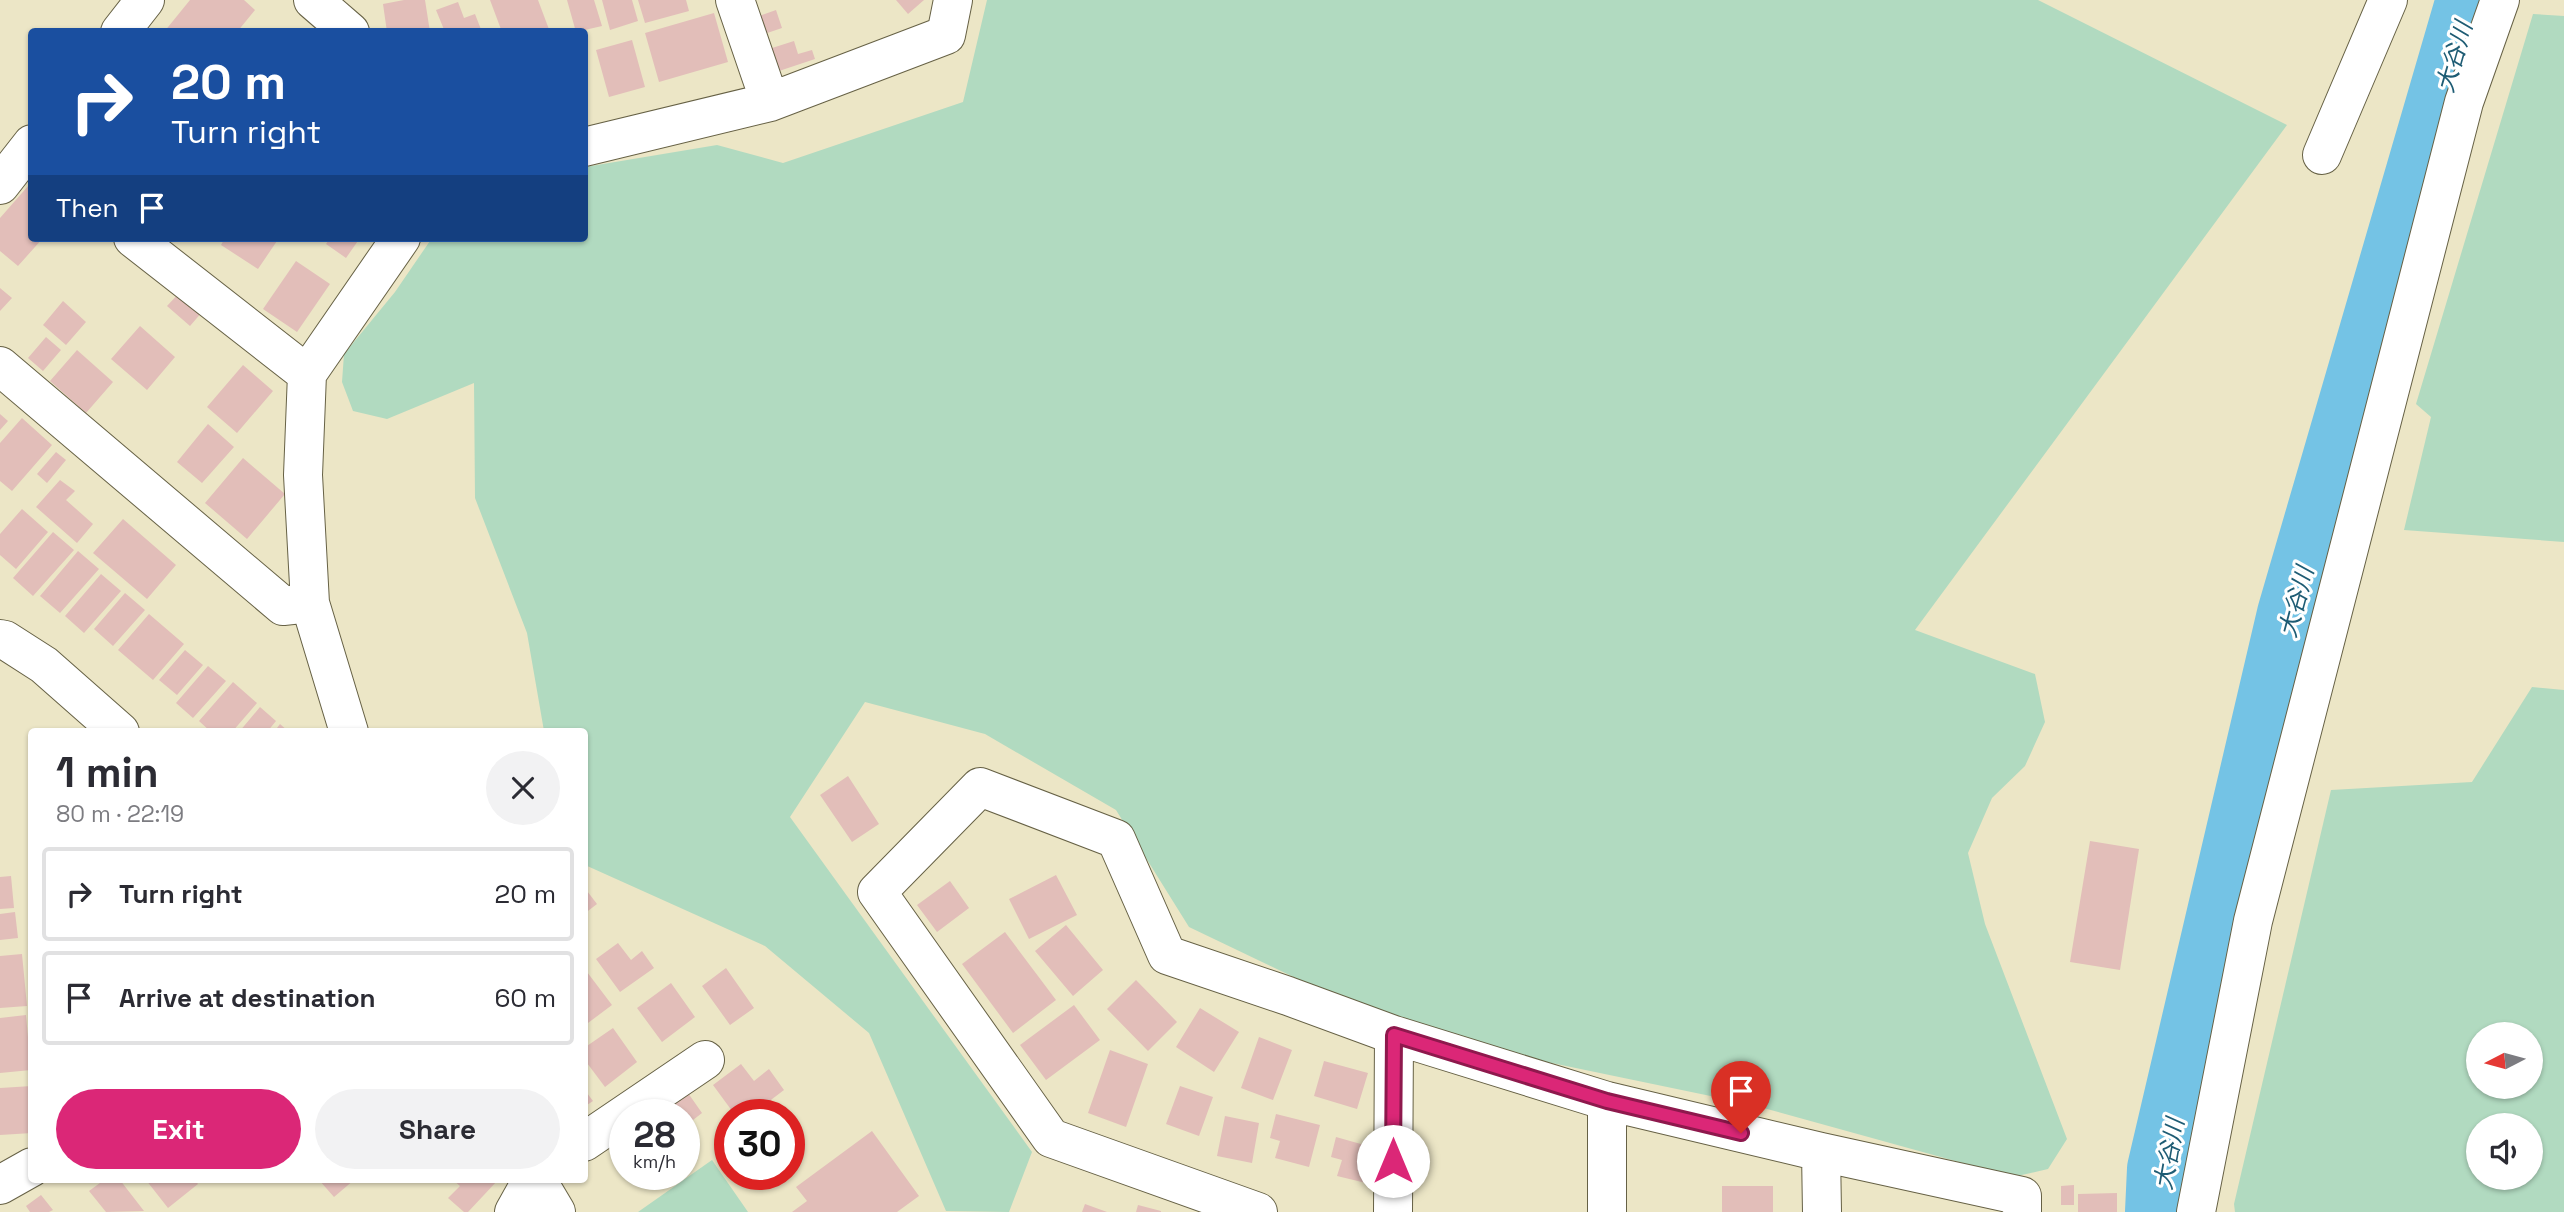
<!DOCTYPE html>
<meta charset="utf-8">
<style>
:root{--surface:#fff;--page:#f2f2f3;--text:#2b2b33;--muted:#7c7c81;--line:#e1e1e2;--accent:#db2777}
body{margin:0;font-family:"Space Grotesk","Noto Sans JP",sans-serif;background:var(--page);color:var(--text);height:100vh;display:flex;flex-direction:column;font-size:26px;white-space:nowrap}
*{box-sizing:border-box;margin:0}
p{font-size:23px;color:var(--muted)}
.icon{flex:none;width:38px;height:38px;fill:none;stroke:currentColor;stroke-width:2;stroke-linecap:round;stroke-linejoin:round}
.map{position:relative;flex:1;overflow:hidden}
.panel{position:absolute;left:28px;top:728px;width:560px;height:455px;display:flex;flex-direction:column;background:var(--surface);border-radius:7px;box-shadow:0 2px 5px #0004}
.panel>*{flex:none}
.hud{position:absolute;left:28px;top:28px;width:560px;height:214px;border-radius:7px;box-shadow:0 2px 5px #0004;background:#1a4fa0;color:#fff;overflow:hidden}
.needle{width:46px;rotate:264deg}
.fabs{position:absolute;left:2466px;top:1022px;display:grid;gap:14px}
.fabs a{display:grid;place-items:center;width:77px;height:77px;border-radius:50%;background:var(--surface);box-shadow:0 2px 5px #0004;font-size:35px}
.speed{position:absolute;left:609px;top:1099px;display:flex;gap:14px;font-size:35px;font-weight:700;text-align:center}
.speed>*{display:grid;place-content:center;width:91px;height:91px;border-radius:50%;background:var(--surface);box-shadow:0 2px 5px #0004;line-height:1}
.speed small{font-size:18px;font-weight:400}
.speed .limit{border:10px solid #d22;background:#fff;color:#111}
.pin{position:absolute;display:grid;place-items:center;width:60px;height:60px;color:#fff;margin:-72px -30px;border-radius:50% 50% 50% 0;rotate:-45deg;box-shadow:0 0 7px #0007}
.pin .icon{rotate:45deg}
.me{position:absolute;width:77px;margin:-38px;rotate:0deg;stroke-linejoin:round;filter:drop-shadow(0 0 5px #0008)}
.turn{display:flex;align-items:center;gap:24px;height:147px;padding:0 28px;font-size:32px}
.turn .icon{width:91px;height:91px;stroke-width:2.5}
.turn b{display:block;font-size:49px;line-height:60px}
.then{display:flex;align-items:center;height:66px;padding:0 28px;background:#0003;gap:14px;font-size:26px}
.round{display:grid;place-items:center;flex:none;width:74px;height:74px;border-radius:37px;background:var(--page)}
.headline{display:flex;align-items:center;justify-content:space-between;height:119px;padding:0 28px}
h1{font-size:42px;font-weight:700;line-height:52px}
.button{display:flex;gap:14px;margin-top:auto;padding:14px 28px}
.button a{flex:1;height:80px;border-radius:42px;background:var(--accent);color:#fff;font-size:28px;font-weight:700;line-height:80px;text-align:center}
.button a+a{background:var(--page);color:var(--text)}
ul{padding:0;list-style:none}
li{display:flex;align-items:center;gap:21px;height:94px;margin:0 14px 10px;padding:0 14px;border:4px solid var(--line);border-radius:7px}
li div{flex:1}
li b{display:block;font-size:26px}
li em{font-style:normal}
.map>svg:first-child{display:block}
</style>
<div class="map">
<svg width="2564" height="1212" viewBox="0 0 2564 1212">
<rect width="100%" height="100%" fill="#ece6c6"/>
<path fill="#b1dac0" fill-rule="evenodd" d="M987,0H2038L2287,125L1915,630L2035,674L2045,722L2025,766L1992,798L1968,853L1985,924L2067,1139L2048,1169L2013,1177L1749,1104L1413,1034L1189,927L1116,810L985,734L865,702L790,817L1032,1152L1009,1212L946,1211L869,1033L765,946L585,865L584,732L544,731L527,633L475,498L474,383L387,419L353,411L342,382L344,354L395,292L432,238H584L585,167L717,145L783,163L963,102Z
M2533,14L2564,16V542L2404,530L2431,417L2416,404Z
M2532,687L2564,690V1212H2235L2234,1204L2331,790L2472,782ZM2530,1034V1087H2478V1034ZM2530,1125V1178H2478V1125Z
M712,1160L748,1212H638Z"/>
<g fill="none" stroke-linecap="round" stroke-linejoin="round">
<path stroke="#74c3e5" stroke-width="70" d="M2160,1212L2162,1169L2292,614L2471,0"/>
</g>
<path fill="#e2beb9" d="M190,0H244L255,10L237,32H164Z
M404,0H425L430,32H387L383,4Z
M490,0H538L550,32H502Z
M567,0H594L602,26L576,32Z
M602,0H632L638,21L610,30Z
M638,0H686L689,11L645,23Z
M896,0H924L908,14Z
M458,2L464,18L475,14L482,32H445L436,10Z
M776,10L782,28L761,35L756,17Z
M714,13L728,62L659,82L645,33Z
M632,40L645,87L609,97L596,50Z
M794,41L798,54L812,50L815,59L776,72L769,49Z
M29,185L32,187V238H43L18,266L0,251V218Z
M225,238H279L258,269L221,245Z
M330,238H360L346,258L326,244Z
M296,261L330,284L297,332L263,309Z
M0,288L12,298L0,311Z
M181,291L203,311L190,326L167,306Z
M63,301L86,322L66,345L43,325Z
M140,326L175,357L147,390L111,359Z
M46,337L61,350L43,371L28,358Z
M77,350L113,382L86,413L50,381Z
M243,365L273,391L237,433L207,407Z
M0,414L8,421L0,430Z
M22,418L52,445L12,491L0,481V443Z
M208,424L234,447L202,483L177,462Z
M56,452L66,460L47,483L37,474Z
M243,458L285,494L247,539L205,503Z
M60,480L75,491L66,500L93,524L77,543L36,507Z
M22,509L48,532L16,569L0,555V534Z
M123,519L176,565L147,599L93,553Z
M53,532L74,550L33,596L13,578Z
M78,551L99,569L60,613L40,596Z
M101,574L121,591L84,633L65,616Z
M125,593L145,610L113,646L94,629Z
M149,614L184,644L153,680L118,650Z
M185,650L203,665L177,695L159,680Z
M208,666L226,681L193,718L176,703Z
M233,682L257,703L232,732H211L199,721Z
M260,707L276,721L267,732H239Z
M280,724L289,732H274Z
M848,776L879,824L852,842L820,795Z
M2090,841L2139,849L2120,970L2070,962Z
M1056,875L1077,915L1029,939L1009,899Z
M11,876L14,908L0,909V877Z
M950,881L969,908L937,932L917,905Z
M584,887L597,904L584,914Z
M15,912L18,938L0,940V914Z
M1066,925L1103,970L1073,996L1035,951Z
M1005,932L1056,1000L1013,1033L962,964Z
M618,943L631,960L642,951L654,968L620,992L596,959Z
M22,954L27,1006L0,1008V956Z
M584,968L612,1005L584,1026Z
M726,968L754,1008L730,1025L702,986Z
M1136,980L1177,1022L1148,1051L1107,1009Z
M671,983L695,1017L662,1042L637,1008Z
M1074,1005L1100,1040L1046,1080L1020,1045Z
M1200,1008L1239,1032L1214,1072L1176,1047Z
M26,1015L31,1070L0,1073V1018Z
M613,1028L637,1062L605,1087L584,1059V1048Z
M1259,1037L1292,1050L1273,1100L1241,1088Z
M1110,1050L1148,1064L1126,1127L1088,1113Z
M1324,1061L1368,1073L1357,1109L1314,1096Z
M741,1064L754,1081L769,1069L784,1090L751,1115H735L713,1085Z
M32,1086V1133L0,1135V1088Z
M1180,1086L1213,1097L1199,1136L1166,1124Z
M584,1089L593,1101L584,1107Z
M688,1093L702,1113L684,1127V1115H676L670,1106Z
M1276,1114L1320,1125L1309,1167L1275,1158L1280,1141L1270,1138Z
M1225,1116L1259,1123L1252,1163L1217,1156Z
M872,1131L919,1196L897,1212H792L807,1201L796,1187Z
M1336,1137L1375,1148L1366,1183L1337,1176L1342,1160L1331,1157Z
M104,1180H120L144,1211L106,1212L89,1191Z
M146,1180H195L198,1184L168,1208Z
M319,1180H354L334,1197Z
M453,1180H498L468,1212H464L448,1198L460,1186Z
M2074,1185V1205H2061V1186Z
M1722,1186H1773V1212H1722Z
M2117,1193V1212H2078V1194Z
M41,1195L53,1210L49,1212H30L26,1206Z
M1085,1204L1107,1212H1082Z
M1138,1205L1161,1211V1212H1136Z"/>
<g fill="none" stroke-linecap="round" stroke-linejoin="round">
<defs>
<path id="minor" d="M313,0L350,32
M735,0L770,102
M120,32L145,0
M584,147L770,102L946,35L953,0
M2322,155L2388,0
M0,185L32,144
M133,238L307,374
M0,366L283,606L310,603
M0,639L5,640L44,665L120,732
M349,732L310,603L303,475L307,374L401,238
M1607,1101V1212
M584,1142L705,1060
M1821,1152L1822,1212
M537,1180L556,1212
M0,1185L32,1167
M514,1212L532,1180
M1258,1212L1051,1138L877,892L980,787L1116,839L1167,955L1288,996L1394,1035L1607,1101L1821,1152L2022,1196V1212
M1393,1212L1394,1035
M2196,1212L2253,921L2464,102L2500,0"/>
</defs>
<use href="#minor" stroke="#666145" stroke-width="40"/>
<use href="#minor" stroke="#fff" stroke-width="38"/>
</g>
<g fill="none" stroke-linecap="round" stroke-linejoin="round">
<defs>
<path id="route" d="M1393,1161L1394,1035L1607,1101L1741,1133"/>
</defs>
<use href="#route" stroke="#8e194d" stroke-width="18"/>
<use href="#route" stroke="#db2777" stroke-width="12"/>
</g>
<g text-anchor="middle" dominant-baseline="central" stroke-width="6" stroke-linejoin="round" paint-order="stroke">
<g font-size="24" font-style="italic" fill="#1e5c74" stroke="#fff">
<text transform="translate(2454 57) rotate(-74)">大谷川</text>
<text transform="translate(2296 602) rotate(-75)">大谷川</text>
<text transform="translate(2169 1154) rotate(-80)">大谷川</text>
</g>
</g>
</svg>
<div class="fabs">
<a><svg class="needle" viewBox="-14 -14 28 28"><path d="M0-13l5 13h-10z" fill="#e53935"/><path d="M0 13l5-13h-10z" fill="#7c7c81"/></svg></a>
<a><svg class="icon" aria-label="sound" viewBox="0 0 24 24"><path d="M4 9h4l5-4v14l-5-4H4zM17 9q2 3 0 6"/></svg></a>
</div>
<div class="speed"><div>28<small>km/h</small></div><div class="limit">30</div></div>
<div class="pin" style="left:1741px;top:1133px;background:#d93025"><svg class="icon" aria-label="arrive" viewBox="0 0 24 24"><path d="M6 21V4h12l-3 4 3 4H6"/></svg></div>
<svg class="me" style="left:1393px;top:1161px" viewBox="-20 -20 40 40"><circle r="19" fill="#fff"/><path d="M0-13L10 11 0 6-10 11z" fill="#db2777"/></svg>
<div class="hud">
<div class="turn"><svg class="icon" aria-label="right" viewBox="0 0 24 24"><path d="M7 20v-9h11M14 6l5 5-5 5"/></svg><div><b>20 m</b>Turn right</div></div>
<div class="then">Then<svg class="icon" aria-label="arrive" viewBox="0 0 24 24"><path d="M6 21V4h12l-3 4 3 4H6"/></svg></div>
</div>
<section class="panel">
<div class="headline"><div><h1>1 min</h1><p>80 m · 22:19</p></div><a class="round"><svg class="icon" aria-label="close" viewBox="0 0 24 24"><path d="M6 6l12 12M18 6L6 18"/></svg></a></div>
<ul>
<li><svg class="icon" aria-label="right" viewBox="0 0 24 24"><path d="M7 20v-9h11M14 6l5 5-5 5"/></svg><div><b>Turn right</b></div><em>20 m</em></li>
<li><svg class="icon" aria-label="arrive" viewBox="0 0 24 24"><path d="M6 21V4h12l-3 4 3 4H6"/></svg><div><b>Arrive at destination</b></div><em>60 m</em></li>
</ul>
<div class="button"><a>Exit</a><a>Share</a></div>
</section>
</div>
